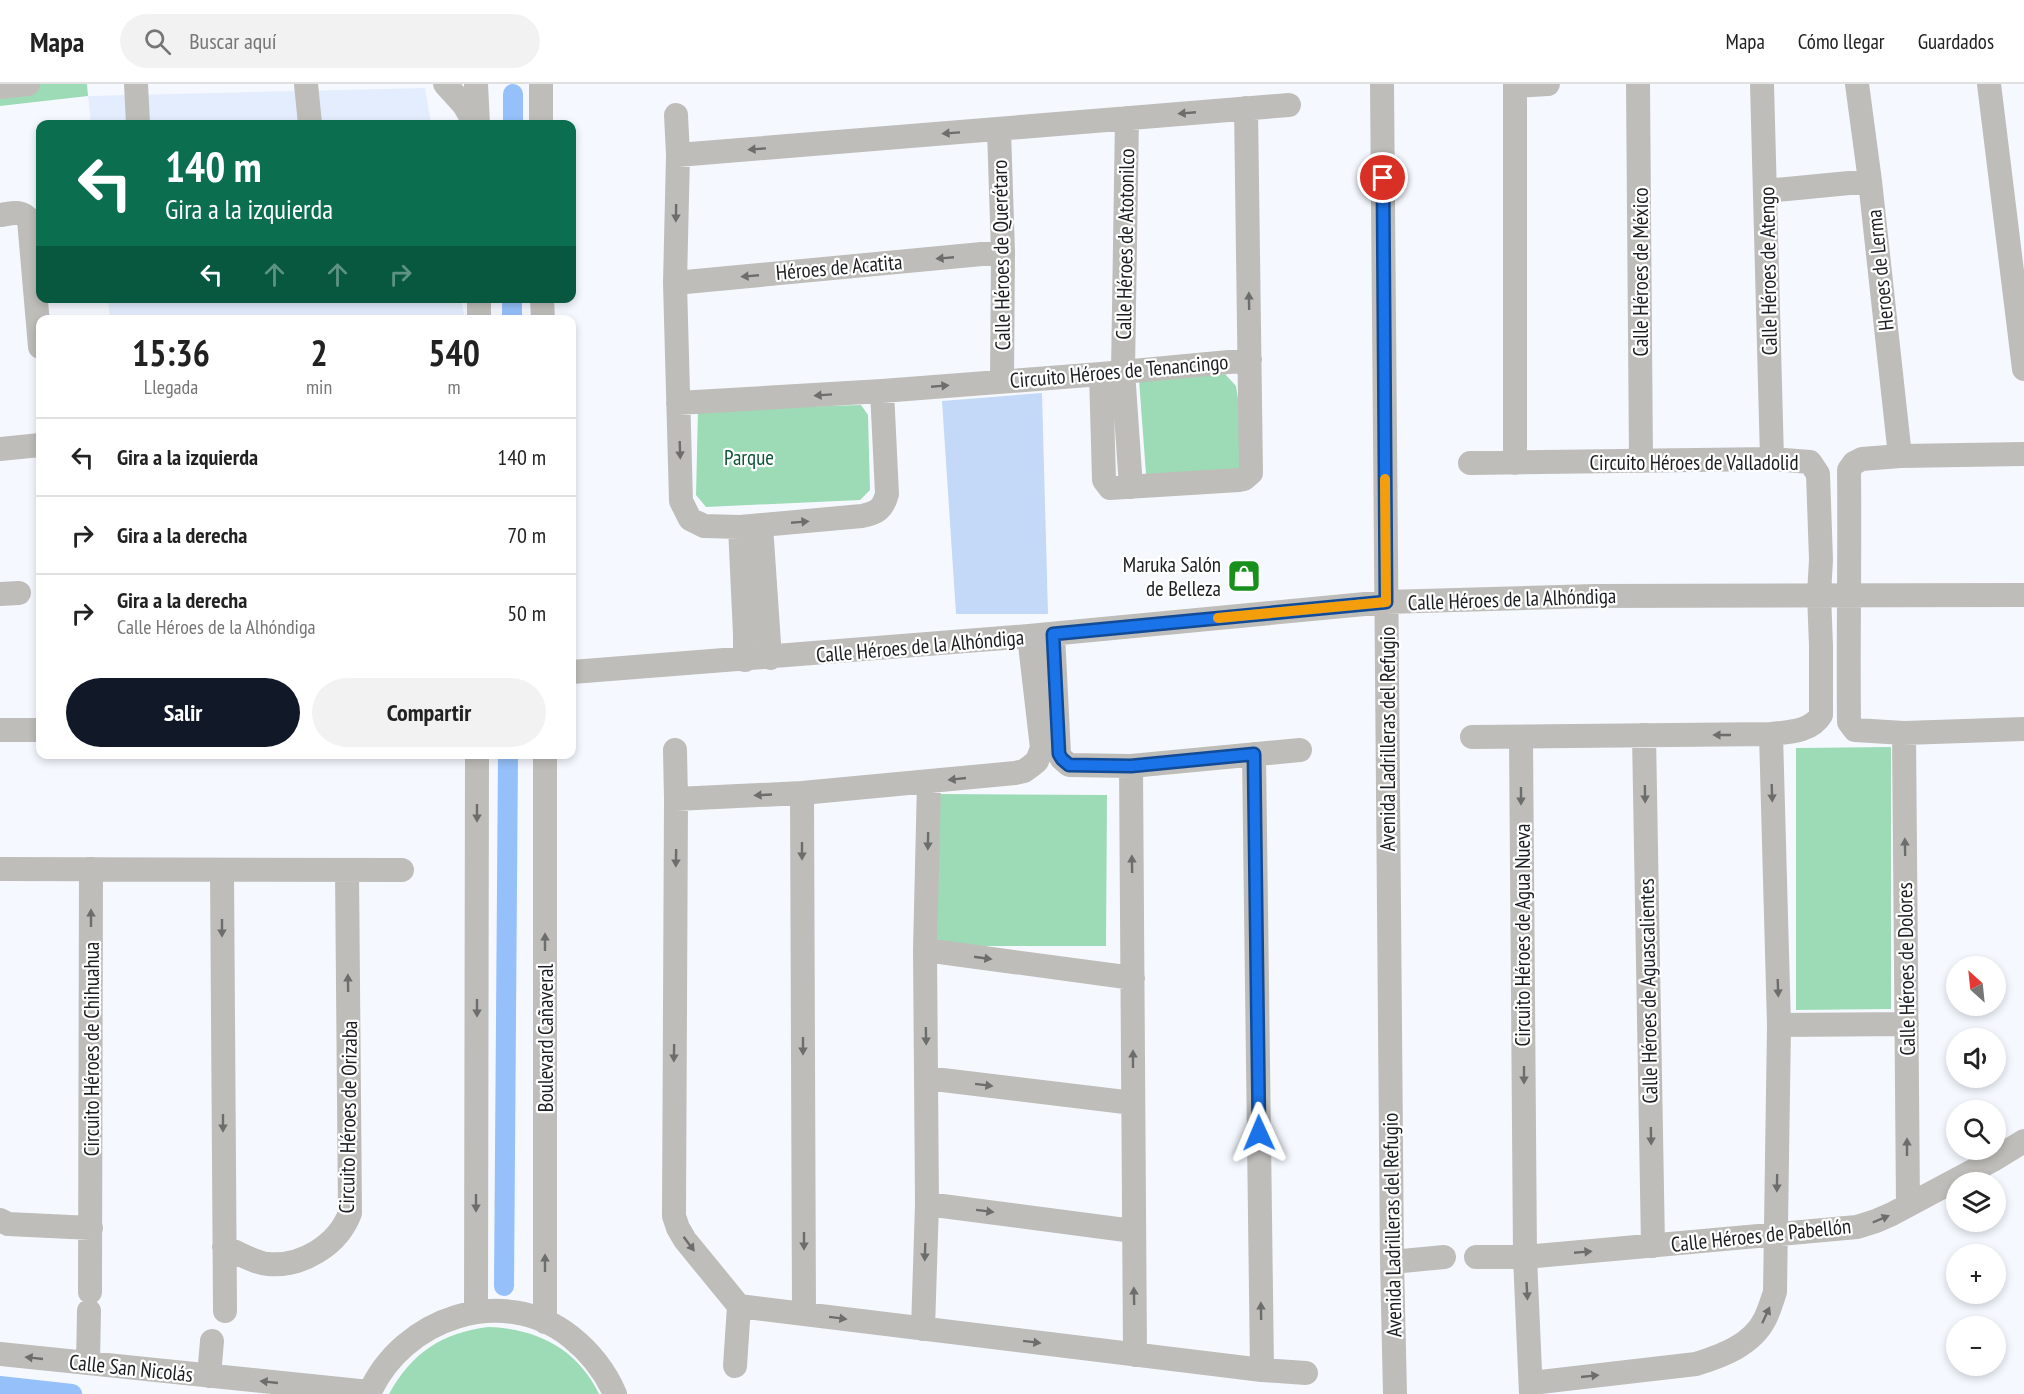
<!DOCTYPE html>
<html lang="es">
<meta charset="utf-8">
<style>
:root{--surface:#fff;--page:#f2f2f2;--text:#222;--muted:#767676;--line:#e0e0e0;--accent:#111827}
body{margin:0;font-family:"PT Sans Narrow",sans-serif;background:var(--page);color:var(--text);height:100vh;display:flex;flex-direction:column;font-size:22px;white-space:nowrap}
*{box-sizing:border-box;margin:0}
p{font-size:20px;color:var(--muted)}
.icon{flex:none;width:33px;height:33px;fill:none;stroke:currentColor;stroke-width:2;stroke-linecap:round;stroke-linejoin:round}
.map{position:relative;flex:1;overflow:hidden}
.sheet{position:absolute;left:36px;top:231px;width:540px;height:444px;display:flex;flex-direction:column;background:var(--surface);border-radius:12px;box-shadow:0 3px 9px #0003}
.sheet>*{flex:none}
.top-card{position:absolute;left:36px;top:36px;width:540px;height:183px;border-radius:12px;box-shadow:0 3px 9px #0003;background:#0b6e4f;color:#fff;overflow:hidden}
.needle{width:39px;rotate:333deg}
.fabs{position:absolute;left:1946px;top:872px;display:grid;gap:12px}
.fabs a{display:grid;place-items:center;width:60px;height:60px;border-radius:50%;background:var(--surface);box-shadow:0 3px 9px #0003;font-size:30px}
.pin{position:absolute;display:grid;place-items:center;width:51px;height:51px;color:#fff;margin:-26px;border:3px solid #fff;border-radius:50%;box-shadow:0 2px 6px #0007}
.me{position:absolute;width:66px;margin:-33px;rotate:359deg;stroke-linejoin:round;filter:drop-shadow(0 0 4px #0008)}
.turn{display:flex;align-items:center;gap:21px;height:126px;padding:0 30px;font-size:27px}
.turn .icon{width:78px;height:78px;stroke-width:2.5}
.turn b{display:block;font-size:42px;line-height:51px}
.lanes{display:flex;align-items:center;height:57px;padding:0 30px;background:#0003;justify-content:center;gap:30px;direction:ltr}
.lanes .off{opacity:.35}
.eta{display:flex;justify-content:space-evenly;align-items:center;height:102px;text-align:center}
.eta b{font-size:36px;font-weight:700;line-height:42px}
.button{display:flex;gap:12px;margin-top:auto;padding:12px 30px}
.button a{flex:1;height:69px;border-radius:36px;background:var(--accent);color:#fff;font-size:24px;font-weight:700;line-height:69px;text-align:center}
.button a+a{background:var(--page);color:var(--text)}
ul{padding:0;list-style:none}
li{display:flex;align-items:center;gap:18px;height:78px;padding:0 30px;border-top:2px solid var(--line)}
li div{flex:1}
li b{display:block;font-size:22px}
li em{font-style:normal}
header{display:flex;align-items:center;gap:36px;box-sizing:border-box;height:84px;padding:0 30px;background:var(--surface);border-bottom:2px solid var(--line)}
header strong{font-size:28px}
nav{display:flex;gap:33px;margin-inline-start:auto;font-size:21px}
.search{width:420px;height:54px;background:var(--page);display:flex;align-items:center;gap:15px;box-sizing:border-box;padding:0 21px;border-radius:33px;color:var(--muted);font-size:22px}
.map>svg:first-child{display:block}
</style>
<header>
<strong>Mapa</strong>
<div class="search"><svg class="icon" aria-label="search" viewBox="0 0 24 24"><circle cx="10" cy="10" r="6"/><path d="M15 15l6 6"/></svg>Buscar aquí</div>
<nav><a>Mapa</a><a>Cómo llegar</a><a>Guardados</a></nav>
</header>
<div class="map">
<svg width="2024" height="1310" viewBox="0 0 2024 1310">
<rect width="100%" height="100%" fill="#f5f9ff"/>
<path fill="#e3edfd" d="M425,4L431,40H91L88,12Z
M108,215H461L465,235H110Z"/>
<path fill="#9ddbb6" d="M0,0H87L88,12L0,22Z
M1225,290L1236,302L1246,365L1241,389L1146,390L1139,296Z
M861,321L868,331L870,406L860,416L706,423L696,411L698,326Z
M1891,663V925L1796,926V664Z
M938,710L1107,711L1106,862H937Z
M488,1243C536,1244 578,1265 599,1310H389C412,1269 441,1249 488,1243Z"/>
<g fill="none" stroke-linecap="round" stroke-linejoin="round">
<path stroke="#95c0fa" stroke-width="20" d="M513,40V10
M512,236V214
M504,1202L508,670
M0,1302L72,1310"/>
</g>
<path fill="#c4d9f7" d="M1042,309L1048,530H956L942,317Z"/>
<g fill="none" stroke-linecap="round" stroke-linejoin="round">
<path stroke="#bfbdb9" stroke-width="24" d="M136,0L138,40
M306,0L310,40
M445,0L464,21L475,40
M476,0L478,40
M541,0V40
M1382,0L1392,1178L1395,1310
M1638,0L1641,377
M1762,0L1772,375
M1857,0L1870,97L1900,372
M1989,0L2024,285
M1515,2L1548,0
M0,3L28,0
M676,31L678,71L675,199L681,417L690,435L704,442L740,443L862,432C877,429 883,425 887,410L882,307
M1127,34L1123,287L1131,403
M999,46L1003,168L1002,297
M678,71L1289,21
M1766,107L1870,97
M0,131C10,130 22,125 29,136L40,263
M675,199L1003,168
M479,214V236
M542,214L543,236
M1101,290L1104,396L1110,404L1239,396L1244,395L1251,389L1246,24
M678,319L882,307L1101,290L1250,276
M0,365L40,361
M2024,370L1900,372L1862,375L1854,379L1849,386C1850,470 1848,554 1849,638L1855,646L1904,649L2024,645
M1470,379L1772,375L1810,378L1818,390L1821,476L1819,510L1821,562V631C1811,648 1788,648 1771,650L1472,653
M1515,379V0
M761,441L770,574
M740,443L745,551V576
M0,510L19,509
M1053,550L1059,670L1062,675L1069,681L1131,682L1300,666
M572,588L1029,552L1386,518L1594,512L2024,511
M0,646H40
M1904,649L1908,1121
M1644,651L1653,1162
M1521,654L1525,1173L1531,1310
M675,666L676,715L674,1132L678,1144L685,1156L739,1222L735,1282
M545,670V1238
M1254,670L1262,1286
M1131,682L1135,1271
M802,709L804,1230
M676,715L802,709L1015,689L1024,687L1031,682L1037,677L1042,664L1029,552
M0,785L402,786
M222,786L225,1227
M925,866L1133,894
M1779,941L1907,940
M926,994L1133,1019
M927,1120L1133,1147
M0,1136L8,1140L91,1144
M224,1163C237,1168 254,1179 268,1180C302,1183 338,1161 350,1129L347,786
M1476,1173H1525L1857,1143L1876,1137L1892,1130L1993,1076L2024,1057
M1392,1178L1444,1173
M90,1208L91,785
M739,1222L1262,1286L1306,1289
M476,1228L477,670
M923,1245L927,1120L925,866L929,698
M0,1270L369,1308
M88,1279L89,1227
M209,1292L212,1257
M1532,1299L1696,1280C1722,1272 1752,1261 1765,1235C1769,1227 1772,1217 1775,1208L1779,941L1771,650
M369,1310C402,1234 503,1199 571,1253C591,1269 605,1287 615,1310"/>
</g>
<defs><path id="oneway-solid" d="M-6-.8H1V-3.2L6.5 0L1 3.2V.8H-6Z" transform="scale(1.5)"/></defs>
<g fill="#6d6d6c">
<use href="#oneway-solid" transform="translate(1187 29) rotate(175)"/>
<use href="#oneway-solid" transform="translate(951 49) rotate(176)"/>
<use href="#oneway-solid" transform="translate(757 65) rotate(176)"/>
<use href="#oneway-solid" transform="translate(676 129) rotate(91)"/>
<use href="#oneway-solid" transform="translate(945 174) rotate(175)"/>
<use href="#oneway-solid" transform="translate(750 192) rotate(175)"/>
<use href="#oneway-solid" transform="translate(1249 217) rotate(-91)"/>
<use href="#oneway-solid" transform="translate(940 302) rotate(-5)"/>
<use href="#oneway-solid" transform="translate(823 311) rotate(176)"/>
<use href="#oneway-solid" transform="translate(680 366) rotate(88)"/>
<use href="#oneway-solid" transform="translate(800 438) rotate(-5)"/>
<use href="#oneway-solid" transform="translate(1722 651) rotate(180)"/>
<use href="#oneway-solid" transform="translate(957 695) rotate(174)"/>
<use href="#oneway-solid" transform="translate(1772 709) rotate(88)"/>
<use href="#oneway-solid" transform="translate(1645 710) rotate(89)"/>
<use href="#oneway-solid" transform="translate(763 711) rotate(177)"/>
<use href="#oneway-solid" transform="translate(1521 712) rotate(90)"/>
<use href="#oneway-solid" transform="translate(477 729) rotate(90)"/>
<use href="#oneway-solid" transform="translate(928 757) rotate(91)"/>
<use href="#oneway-solid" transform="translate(1905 763) rotate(-91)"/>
<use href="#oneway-solid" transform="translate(802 767) rotate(90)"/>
<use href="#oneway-solid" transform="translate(676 774) rotate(91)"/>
<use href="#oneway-solid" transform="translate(1132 780) rotate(-91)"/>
<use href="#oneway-solid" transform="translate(91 834) rotate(-90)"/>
<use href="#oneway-solid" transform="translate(222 844) rotate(90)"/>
<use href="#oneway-solid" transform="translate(545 858) rotate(-90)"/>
<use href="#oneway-solid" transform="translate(983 874) rotate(8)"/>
<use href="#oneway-solid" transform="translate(348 899) rotate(-91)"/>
<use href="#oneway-solid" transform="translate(1778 904) rotate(88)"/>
<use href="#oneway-solid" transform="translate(477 924) rotate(90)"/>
<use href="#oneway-solid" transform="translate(926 952) rotate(89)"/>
<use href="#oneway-solid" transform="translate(803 962) rotate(90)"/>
<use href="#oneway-solid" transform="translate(674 969) rotate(91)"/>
<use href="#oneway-solid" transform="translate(1133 975) rotate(-90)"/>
<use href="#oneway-solid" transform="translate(1524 991) rotate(90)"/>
<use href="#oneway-solid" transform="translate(984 1001) rotate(7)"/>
<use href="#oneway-solid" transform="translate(223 1039) rotate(90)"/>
<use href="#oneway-solid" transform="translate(1651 1052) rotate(89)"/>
<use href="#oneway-solid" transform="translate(1907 1063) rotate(-90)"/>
<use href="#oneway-solid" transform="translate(1777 1099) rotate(91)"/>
<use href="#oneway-solid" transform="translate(476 1119) rotate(90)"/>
<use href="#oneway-solid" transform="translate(985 1127) rotate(7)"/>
<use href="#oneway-solid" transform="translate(1881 1135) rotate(-23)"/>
<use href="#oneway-solid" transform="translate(804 1157) rotate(90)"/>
<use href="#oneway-solid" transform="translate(689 1160) rotate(53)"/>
<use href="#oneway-solid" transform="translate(925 1168) rotate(92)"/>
<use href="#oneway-solid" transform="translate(1583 1168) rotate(-5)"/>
<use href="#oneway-solid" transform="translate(545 1179) rotate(-90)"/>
<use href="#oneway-solid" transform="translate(1527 1207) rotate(87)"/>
<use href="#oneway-solid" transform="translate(1134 1212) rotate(-91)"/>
<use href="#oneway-solid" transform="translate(1261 1227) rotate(-91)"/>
<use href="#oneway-solid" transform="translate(1766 1231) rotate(-65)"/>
<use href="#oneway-solid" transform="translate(838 1234) rotate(7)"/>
<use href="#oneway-solid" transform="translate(1032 1258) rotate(7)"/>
<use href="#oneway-solid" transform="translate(34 1274) rotate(-174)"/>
<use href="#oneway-solid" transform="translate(1590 1292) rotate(-6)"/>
<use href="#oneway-solid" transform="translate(269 1298) rotate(-174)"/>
</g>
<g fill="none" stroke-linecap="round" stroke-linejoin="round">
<defs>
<path id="route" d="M1259,1049L1254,670L1131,682L1069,681L1062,675L1059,670L1053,550L1386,518L1383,94"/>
</defs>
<use href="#route" stroke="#114b97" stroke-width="15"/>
<use href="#route" stroke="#1a73e8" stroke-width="10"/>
<path stroke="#f59e0b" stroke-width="10" d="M1218,534L1386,518L1385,395"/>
</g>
<defs>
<symbol id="shop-square" viewBox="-11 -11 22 22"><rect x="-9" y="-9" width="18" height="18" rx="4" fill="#19901c" stroke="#fff"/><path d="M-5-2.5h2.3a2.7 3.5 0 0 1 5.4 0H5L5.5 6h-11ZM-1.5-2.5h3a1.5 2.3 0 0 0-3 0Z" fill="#fff"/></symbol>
</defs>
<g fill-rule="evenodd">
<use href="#shop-square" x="1225" y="473" width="38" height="38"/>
</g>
<g text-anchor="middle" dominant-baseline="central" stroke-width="4.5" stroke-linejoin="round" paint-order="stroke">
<g font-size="21" fill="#1b1d20" stroke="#fff">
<text transform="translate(1125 160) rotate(-89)">Calle Héroes de Atotonilco</text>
<text transform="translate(1001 171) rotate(-91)">Calle Héroes de Querétaro</text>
<text transform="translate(839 183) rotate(-5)">Héroes de Acatita</text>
<text transform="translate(1880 186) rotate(-96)">Heroes de Lerma</text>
<text transform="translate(1768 187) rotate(-91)">Calle Héroes de Atengo</text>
<text transform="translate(1640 188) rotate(-90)">Calle Héroes de México</text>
<text transform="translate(1119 287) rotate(-5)">Circuito Héroes de Tenancingo</text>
<text x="1694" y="378">Circuito Héroes de Valladolid</text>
<text transform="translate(1512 515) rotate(-2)">Calle Héroes de la Alhóndiga</text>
<text transform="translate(920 562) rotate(-5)">Calle Héroes de la Alhóndiga</text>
<text transform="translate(1387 655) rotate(-90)">Avenida Ladrilleras del Refugio</text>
<text transform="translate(1522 851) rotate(-90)">Circuito Héroes de Agua Nueva</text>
<text transform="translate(1906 885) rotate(-91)">Calle Héroes de Dolores</text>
<text transform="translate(1648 907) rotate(-91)">Calle Héroes de Aguascalientes</text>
<text transform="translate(545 954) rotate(-90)">Boulevard Cañaveral</text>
<text transform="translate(91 965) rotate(-90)">Circuito Héroes de Chihuahua</text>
<text transform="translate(348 1033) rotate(-89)">Circuito Héroes de Orizaba</text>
<text transform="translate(1392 1141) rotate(-91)">Avenida Ladrilleras del Refugio</text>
<text transform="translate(1761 1151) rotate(-6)">Calle Héroes de Pabellón</text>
<text transform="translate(131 1284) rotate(6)">Calle San Nicolás</text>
</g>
<g font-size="21" fill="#0c5735" stroke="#fff">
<text x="749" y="373">Parque</text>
</g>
<g font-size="21" fill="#1b1d20" stroke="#fff" text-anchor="end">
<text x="1221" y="480">Maruka Salón<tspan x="1221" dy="24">de Belleza</tspan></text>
</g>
</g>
</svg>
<div class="fabs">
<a><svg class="needle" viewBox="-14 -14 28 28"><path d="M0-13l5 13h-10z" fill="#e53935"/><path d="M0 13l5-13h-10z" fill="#767676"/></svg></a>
<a><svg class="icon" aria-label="sound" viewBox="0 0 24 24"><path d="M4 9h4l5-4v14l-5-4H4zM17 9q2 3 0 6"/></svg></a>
<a><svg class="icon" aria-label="search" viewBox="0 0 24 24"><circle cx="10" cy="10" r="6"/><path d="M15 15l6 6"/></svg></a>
<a><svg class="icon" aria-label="layers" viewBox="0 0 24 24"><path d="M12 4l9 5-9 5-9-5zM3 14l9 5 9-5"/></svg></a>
<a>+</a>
<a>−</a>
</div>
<div class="pin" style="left:1383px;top:94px;background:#d93025"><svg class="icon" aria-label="arrive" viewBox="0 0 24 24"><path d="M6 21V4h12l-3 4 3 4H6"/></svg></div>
<svg class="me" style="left:1259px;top:1049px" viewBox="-20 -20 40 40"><path d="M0-17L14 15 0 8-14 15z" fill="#1a73e8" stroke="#fff" stroke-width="4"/></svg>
<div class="top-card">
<div class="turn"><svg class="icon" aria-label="left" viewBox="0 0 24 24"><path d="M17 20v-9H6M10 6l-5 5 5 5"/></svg><div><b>140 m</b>Gira a la izquierda</div></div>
<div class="lanes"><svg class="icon" aria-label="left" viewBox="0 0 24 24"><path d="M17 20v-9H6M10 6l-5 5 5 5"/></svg><svg class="icon off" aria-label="ahead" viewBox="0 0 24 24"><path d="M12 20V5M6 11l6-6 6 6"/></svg><svg class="icon off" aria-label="ahead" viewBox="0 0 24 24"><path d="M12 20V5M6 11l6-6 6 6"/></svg><svg class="icon off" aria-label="right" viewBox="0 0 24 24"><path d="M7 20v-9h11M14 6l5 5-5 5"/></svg></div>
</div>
<section class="sheet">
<div class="eta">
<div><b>15:36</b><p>Llegada</p></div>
<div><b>2</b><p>min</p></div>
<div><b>540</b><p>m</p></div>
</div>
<ul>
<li><svg class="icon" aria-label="left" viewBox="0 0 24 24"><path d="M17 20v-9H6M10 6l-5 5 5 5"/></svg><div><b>Gira a la izquierda</b></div><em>140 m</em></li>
<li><svg class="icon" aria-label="right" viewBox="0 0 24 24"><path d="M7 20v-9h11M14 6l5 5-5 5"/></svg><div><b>Gira a la derecha</b></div><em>70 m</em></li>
<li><svg class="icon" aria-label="right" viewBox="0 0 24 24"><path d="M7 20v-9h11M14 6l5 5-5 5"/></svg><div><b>Gira a la derecha</b><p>Calle Héroes de la Alhóndiga</p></div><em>50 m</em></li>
</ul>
<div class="button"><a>Salir</a><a>Compartir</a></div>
</section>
</div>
